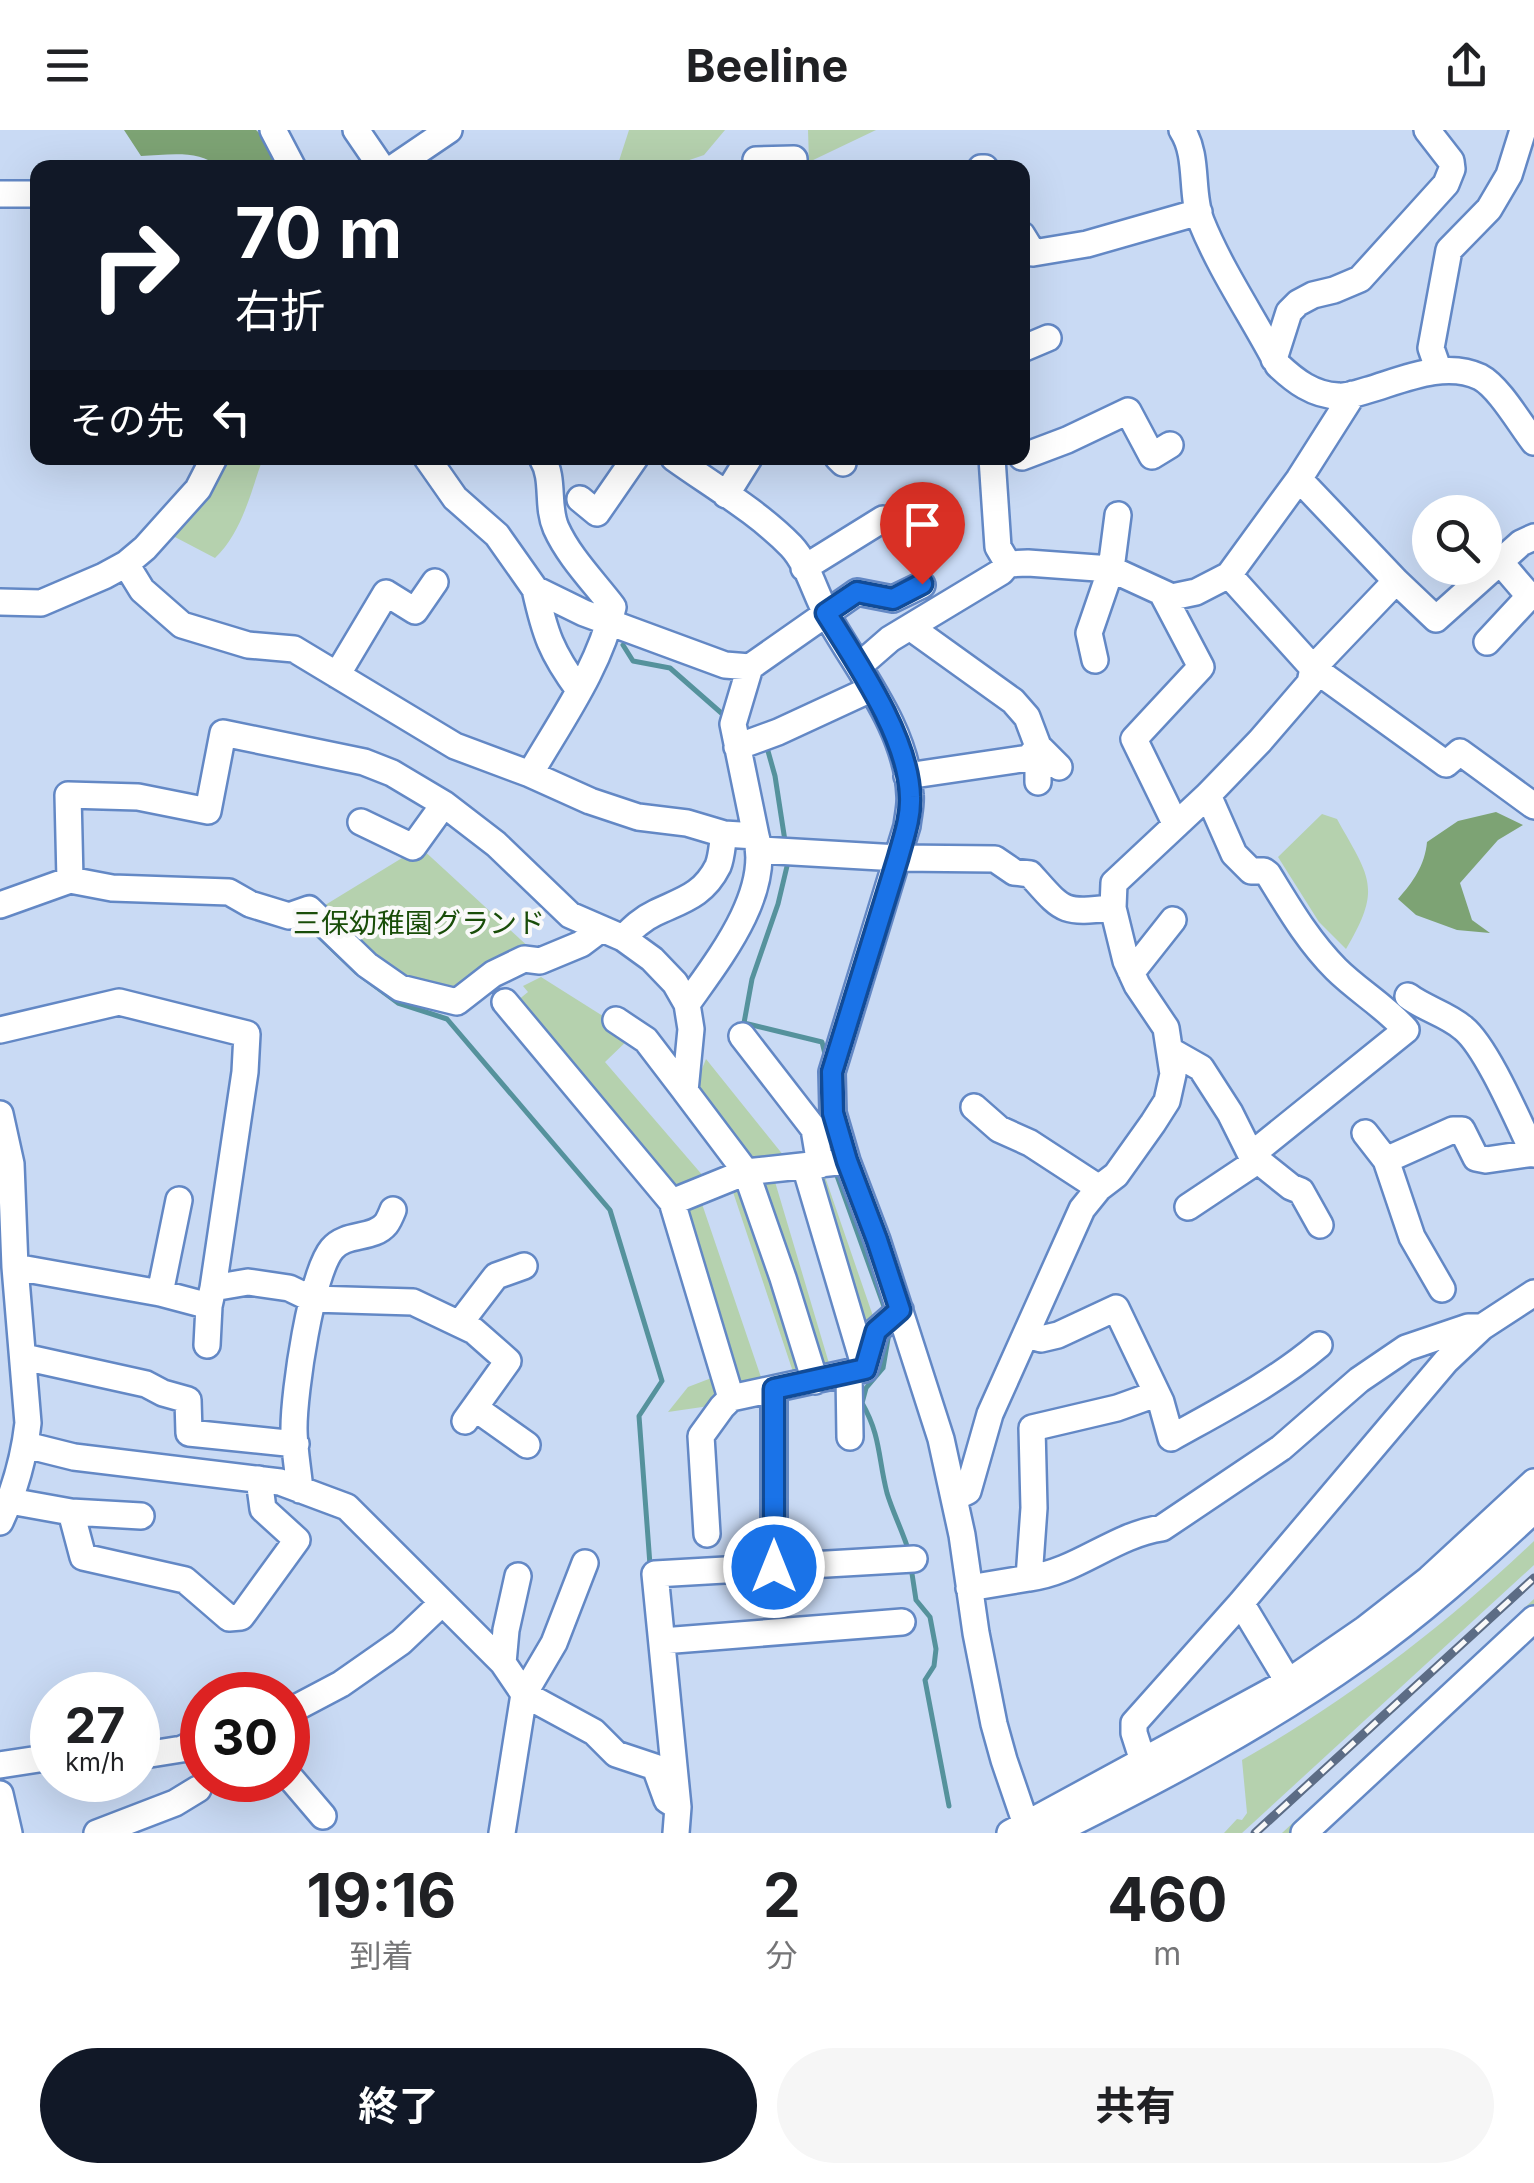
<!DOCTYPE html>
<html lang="ja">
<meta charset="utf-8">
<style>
:root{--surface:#fff;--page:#f6f6f6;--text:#202124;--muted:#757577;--accent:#111827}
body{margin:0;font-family:Inter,"Noto Sans JP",sans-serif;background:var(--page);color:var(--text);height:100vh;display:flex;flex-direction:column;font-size:38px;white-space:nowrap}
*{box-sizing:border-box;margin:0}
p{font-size:32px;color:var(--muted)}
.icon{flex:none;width:55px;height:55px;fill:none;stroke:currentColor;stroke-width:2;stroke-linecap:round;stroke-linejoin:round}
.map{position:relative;height:1703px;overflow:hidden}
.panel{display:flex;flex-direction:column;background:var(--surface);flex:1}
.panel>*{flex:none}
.hud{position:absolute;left:30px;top:30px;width:1000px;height:305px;border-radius:20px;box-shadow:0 10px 40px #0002;background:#111827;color:#fff;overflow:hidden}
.buttons{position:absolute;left:1412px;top:365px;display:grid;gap:20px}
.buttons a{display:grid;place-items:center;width:90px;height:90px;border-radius:50%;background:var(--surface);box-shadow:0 10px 40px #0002;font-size:50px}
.speed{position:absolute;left:30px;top:1542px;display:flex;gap:20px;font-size:50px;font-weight:700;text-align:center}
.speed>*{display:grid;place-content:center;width:130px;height:130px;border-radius:50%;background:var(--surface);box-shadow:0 10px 40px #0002;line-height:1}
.speed small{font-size:25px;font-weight:400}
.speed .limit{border:15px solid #d22;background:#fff;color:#111}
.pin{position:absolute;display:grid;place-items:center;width:85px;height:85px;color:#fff;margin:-102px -42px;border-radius:50% 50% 50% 0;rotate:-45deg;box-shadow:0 0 10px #0007}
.pin .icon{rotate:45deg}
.me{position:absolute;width:110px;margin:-55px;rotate:0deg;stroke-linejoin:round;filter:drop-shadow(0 0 8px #0008)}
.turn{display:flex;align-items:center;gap:35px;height:210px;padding:0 40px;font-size:45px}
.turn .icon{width:130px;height:130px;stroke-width:2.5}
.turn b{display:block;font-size:70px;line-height:85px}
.then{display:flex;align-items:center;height:95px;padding:0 40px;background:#0003;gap:20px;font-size:38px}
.eta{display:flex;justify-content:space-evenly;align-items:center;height:170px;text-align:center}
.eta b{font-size:60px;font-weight:700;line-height:70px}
.primary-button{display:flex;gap:20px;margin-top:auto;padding:20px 40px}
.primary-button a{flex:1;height:115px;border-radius:60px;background:var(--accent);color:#fff;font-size:40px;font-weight:700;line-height:115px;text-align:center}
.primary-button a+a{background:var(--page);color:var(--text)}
header{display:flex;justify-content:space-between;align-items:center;height:130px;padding:0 40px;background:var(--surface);font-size:45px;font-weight:700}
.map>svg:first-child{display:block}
</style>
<header><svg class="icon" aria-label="menu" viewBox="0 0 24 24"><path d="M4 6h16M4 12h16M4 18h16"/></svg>Beeline<svg class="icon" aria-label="share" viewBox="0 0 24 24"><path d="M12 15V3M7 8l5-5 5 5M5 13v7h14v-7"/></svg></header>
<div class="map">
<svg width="1534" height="1703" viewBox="0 0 1534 1703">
<rect width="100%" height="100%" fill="#c9daf4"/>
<path fill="#b5d1ae" d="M629,0H725L704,25L669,37H617Z
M808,0H876L809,32Z
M223,328H263C251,361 242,403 215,428L173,406L209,363Z
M1322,684L1337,689C1369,747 1383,757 1346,819L1319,792L1278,727Z
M420,717L532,820L454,866L401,852L317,780Z
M541,847L633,905L605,932L704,1047L678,1063L517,871L528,862L523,856Z
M706,929L788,1031L750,1035L694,959Z
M822,1038L874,1189L861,1205L812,1042Z
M773,1045L831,1240L795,1248L732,1059Z
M701,1071L764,1256L722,1265L664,1079Z
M714,1247L720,1270L716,1275L668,1282L688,1257Z
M1534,1411V1435L1242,1703H1224L1237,1689L1242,1690L1247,1683L1242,1630C1348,1570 1446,1495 1534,1411Z
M1534,1469V1478L1292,1703H1282Z"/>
<path fill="#7da374" d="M124,0H256L272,15L279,37H219C199,19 167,25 141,26Z
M1496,682L1523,695L1498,710L1460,753L1472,790L1490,803L1457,800L1416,785L1398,769C1413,752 1425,735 1427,712L1458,691Z"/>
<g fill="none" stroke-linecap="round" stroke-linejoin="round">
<path stroke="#55929c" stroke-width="5" d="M623,515L633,531L670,538L727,588
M766,614L775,646L785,711
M788,732L778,774L752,849L744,893L822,912L826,928
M303,791L356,842L398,873L447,889L610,1080L662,1251L639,1286L650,1435
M836,1043L886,1182
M889,1203L883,1238L866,1258L862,1273C881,1306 878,1328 887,1363C893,1383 903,1402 909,1422
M911,1437L916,1470L930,1487L936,1519L934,1536L925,1550L949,1676"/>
<defs>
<path id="minor" d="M273,0L293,38
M356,0L382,38
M1182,0C1199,26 1190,62 1201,91C1221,141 1253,187 1278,235C1295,251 1313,265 1338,266C1347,267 1358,263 1368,260C1402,250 1445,230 1480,247C1499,257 1520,294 1534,312
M756,30L794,29V38
M393,38L449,0
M981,38H985
M0,64H38
M1022,105L1033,123L1087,114L1199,82
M1022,219L1048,208
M1274,229L1289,182L1298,173L1313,165L1334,160L1360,149L1446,54L1452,39L1451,31L1427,0
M1439,241L1431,218L1449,120L1489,79L1509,45L1523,0
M1353,264L1299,349L1229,445L1313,538L1446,634L1460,622L1534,676
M1022,327L1067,310L1128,281L1152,326L1170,315
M427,328L455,368L497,405L535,459L584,483L725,535L750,537L857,462L893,469L922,455
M674,328C713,356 758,382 791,416C808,434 815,463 827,485C858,541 907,598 910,665C911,675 908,686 907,696L832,942L833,983L847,1031L877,1110L941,1309L962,1405L976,1503L994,1594L1004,1630L1029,1703
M838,328L843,333
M992,328L998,417L1008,434L1028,433L1111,439L1172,467L1196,462L1229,445
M726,365L749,328
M580,369L597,383L635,328
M126,434L142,460L182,495L248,515L294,519L455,616L530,644L590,671L638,687L687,693L724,704L756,706C772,763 718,830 687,874
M804,438L883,389
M1396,451L1436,489L1521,413L1534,407
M535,459C545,504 551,522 579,560
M1162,463L1201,537L1134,609L1176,695
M0,472L41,473L104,446L126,434L145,418L198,359L214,328
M910,497L1013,571L1027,587L1038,616V652
M1487,512L1526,470L1525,461L1501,433
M1095,530L1089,503L1111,439L1118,385
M859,536L890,509L1001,442L1008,434
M750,537L733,594L756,706
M337,545L386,463L415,481L435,452
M737,617L778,602L871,559
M530,644C560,592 600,537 613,477C594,452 569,427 556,398C546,375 555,349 542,328
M907,646L1029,628L1038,616L1059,637
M1208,665L1234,724L1251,741H1264L1268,744C1289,778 1308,811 1336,839C1358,861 1385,876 1406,900L1251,1025
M361,692L413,717L444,674
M760,720L898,728L995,729L1014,742L1030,744C1064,782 1061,783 1113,778
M70,750L68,665L138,667L208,681L223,603L364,632L392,643L444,674L496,714L570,785L623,808L652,829L675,853L687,874L691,899L685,961L746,1042L783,1148L815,1251
M0,775L70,750L112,758L229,762L250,774L289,786L309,779L367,835L400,858L457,872L493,844L524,829L540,831L581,814L601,799
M623,808C633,798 642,789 655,783C682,770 703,766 718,736C722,726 722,714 724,704
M1130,840L1135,838L1173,790
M1408,866C1425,879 1447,884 1463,898C1487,917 1519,993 1534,1024
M505,872L672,1072
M616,890L646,910L685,961
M0,900L119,872L247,904L245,942L213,1158
M742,906L814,999L820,1035
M1171,921L1201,938L1230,983L1251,1025L1291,1057L1301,1061L1320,1095
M974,977L999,999L1030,1013L1099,1058
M0,984L11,1034L15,1137L28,1293C24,1328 15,1360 0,1392
M1365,1003L1386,1030L1412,1107L1442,1159
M1386,1030L1453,1000H1462L1476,1028L1486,1030L1534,1023
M805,1036L865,1238
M1188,1077L1257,1031
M15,1137L160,1163L209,1176L213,1158L248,1152L289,1158L312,1169L413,1172L474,1201L508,1231L465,1291
M160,1163L179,1070
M460,1193L496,1146L524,1136
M1026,1205L1041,1209L1058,1205L1116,1178L1161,1272L1171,1308C1221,1280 1274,1253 1319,1215
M207,1215L209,1176
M24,1227L146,1254L163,1263L188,1270L189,1303L296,1314
M849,1243L850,1307
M774,1259V1437
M1156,1264L1117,1278L1032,1298L1034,1378L1029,1448C1077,1442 1114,1405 1162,1398L1281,1318L1359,1250L1406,1218L1468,1197H1482
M731,1268L672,1072L746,1042L847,1031
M475,1278L527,1315
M26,1315L74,1327L280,1352L347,1377L503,1533L524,1564L594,1602L616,1624L655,1637L667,1670L678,1677
M300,1360C298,1339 294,1318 294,1298C294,1262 311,1144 332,1119C346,1102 373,1110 386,1094C389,1090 391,1085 393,1080
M954,1368L968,1361L990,1284L1082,1079L1099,1058L1116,1045L1153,993L1167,971L1173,944L1166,898L1137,855L1126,831L1113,778L1114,753L1208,665L1260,611L1310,553L1313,538L1396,451L1299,349
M10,1371L71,1382L141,1386
M71,1382L83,1427L185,1450L229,1488L241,1487L297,1410L263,1379L259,1349
M707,1404L701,1306L722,1277L731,1268L865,1239L876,1201L900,1180
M969,1458L1029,1448
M1241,1473L1295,1563
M662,1511L902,1492
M503,1533L506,1500L518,1446
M288,1582L341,1554L401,1512L442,1473
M138,1626L182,1619L202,1610
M1143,1631L1134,1603V1593L1241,1473L1446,1231L1482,1197L1534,1163
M0,1635L52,1627
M288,1645L323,1686
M0,1664L9,1703
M97,1703L175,1673L198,1659
M502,1703L524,1564L554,1513L585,1433
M676,1703L678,1677L655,1444L914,1429
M1010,1703L1288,1552L1365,1499L1429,1449L1534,1352
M1052,1703C1157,1651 1262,1596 1358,1528C1421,1484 1478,1432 1534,1380
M1304,1703L1534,1489"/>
</defs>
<use href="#minor" stroke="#6388c5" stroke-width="30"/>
<use href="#minor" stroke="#fff" stroke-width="25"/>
<defs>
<path id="rail" d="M1255,1703L1534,1448"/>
</defs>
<use href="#rail" stroke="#5c6c85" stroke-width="9"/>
<use href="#rail" stroke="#f9f9f9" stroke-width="5" stroke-dasharray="15" stroke-linecap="butt"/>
</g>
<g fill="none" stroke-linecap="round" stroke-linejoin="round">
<defs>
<path id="route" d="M774,1437V1259L865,1239L876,1201L900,1180L877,1110L847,1031L833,983L832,942L898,728C903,709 911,688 910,667C909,608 857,533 826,483L857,462L893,469L922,454"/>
</defs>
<use href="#route" stroke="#114b97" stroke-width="25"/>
<use href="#route" stroke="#1a73e8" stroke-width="18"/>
</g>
<g text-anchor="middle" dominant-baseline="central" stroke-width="8" stroke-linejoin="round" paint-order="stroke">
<g font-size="28" fill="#194d09" stroke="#f9f9f9">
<text x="419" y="793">三保幼稚園グランド</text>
</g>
</g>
</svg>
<div class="buttons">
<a><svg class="icon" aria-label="search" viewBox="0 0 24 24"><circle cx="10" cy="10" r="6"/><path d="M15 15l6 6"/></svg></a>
</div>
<div class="speed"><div>27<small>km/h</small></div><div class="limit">30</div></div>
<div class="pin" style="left:922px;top:454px;background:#d93025"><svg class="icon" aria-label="arrive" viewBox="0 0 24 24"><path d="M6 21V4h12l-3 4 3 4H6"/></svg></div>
<svg class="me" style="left:774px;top:1437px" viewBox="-20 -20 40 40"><circle r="17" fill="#1a73e8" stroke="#fff" stroke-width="3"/><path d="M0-11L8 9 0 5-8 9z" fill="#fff"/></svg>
<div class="hud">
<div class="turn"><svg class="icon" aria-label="right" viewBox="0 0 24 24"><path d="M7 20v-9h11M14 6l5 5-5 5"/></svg><div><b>70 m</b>右折</div></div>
<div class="then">その先<svg class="icon" aria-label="left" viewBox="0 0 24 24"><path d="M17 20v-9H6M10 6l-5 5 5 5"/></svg></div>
</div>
</div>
<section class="panel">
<div class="eta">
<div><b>19:16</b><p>到着</p></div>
<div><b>2</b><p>分</p></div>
<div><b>460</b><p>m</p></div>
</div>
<div class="primary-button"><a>終了</a><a>共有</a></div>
</section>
